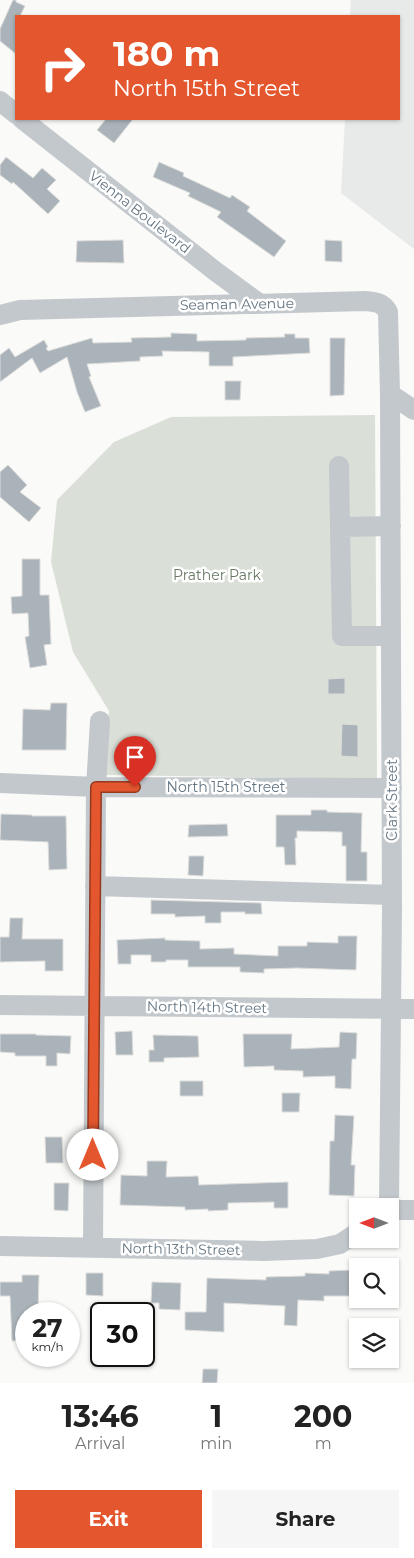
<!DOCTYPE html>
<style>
:root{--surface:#fff;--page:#f6f6f6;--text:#222;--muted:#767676;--accent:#e4572e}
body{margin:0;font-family:Montserrat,sans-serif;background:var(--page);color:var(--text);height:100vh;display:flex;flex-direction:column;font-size:19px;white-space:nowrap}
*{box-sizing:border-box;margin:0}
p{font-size:16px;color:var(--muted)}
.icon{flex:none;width:28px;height:28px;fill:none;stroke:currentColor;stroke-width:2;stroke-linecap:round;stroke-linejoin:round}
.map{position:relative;height:1383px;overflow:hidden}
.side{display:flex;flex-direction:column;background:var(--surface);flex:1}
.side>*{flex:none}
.banner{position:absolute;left:15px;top:15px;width:385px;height:105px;border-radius:0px;box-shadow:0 1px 4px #0004;background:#e4572e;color:#fff;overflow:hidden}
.needle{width:32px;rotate:270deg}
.tools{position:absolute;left:349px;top:1198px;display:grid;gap:10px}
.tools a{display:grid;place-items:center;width:50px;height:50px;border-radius:0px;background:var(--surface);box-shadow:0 1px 4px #0004;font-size:25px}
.speed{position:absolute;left:15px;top:1302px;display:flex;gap:10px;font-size:25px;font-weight:700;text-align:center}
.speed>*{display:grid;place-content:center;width:65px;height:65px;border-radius:50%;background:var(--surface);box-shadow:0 1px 4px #0004;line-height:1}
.speed small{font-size:12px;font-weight:400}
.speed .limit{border:2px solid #111;border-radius:8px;background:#fff;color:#111}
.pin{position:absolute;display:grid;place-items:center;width:42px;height:42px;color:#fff;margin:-51px -21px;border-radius:50% 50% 50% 0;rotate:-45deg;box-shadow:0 0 5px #0007}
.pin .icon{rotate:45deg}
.me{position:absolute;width:55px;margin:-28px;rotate:0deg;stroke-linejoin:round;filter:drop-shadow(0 0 4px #0008)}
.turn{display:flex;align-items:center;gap:18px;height:105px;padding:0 15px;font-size:22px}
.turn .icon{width:65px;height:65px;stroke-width:2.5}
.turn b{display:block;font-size:35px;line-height:42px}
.eta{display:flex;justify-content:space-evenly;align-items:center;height:85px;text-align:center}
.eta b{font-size:30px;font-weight:700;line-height:35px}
.action{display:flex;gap:10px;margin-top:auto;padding:10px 15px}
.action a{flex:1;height:58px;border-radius:0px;background:var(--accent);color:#fff;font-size:20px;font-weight:700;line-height:58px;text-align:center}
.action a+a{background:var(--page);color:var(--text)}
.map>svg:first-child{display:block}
</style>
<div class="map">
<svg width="414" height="1383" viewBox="0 0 414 1383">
<rect width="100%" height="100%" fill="#fafaf8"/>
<path fill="#e8e9e9" d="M351,0H414V249L341,193L345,119H399V16H350Z"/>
<path fill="#dadfd7" d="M375,415L377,779L104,775L109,711L73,652L51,562L57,500L114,442L171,417Z"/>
<path fill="#aab3b9" stroke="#dcdcda" d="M13,0H16V2L25,6L20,16H16V54L0,41V29Z
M106,119H133L114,143L97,130Z
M6,157L33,178L42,168L56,180L47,189L60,201L48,214L13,182L12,184L0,175V165Z
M159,162L184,173L183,176L230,198L232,195L250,207L247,211L286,241L274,257L217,217L221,212L188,196L190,193L153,177Z
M123,240L124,263L76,262L77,241Z
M325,240L342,241V262L325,261Z
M171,333L197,334V341L246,340V338L285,337L284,334H295V338H309L310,353L233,357V366H209V352L162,351L163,356L140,357V361L87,364L91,376L89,377L101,406L85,412L77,392L67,357L40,373L32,358L0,382V355L9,348L15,357L44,340L48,347L46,348L48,351L92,338L93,343L132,342L131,338L171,337Z
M330,338H345L344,395L330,396Z
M225,381H241L240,400H225Z
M8,465L27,485L20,492L41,508L29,522L0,497V472Z
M22,559H40V595H49L51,644L44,645L47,665L30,668L25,637L29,636L28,613L12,614L11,597L22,596Z
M345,678V694H328V679Z
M51,703H67L66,750H22L23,709L50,710Z
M342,724L358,725V757L341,756Z
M311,810H327V812L362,813L361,852H367V881H346V846H342V832L297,831V838H295L296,865H285L284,847H276V815H311Z
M1,814L32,815V816H66L67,869L49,870L48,842L0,840Z
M227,824L228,836L188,837L189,825Z
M189,856H204L203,876L188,875Z
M151,900L261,903L262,914H245V912H221V923H205V916L175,917V914H151Z
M10,918H23L22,939H63V971H45V961L0,962V937H9Z
M338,936H357L356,970L297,968L264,969V973L240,972V967H188V960H166V962H151V955H131V964H118L117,940L165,938V940L200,941V949L234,948V954L278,956V946H307V942L338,943Z
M132,1031L133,1055H116L115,1032Z
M340,1032L357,1033L356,1059H352L351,1089L335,1088V1076L303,1077V1071L274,1070V1066L244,1067L243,1034H292L291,1049L339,1047Z
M0,1034H36V1035L71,1036L70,1054L57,1053V1066H46V1056H15V1053L0,1052Z
M153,1035L198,1036L199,1057L164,1058V1062H149V1050H154Z
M180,1081H203V1096H180Z
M282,1093H300L299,1112H282Z
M335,1115L354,1116L351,1165H355L354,1196L329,1195L330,1141H334Z
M45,1137H62L63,1163H46Z
M147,1161H167L166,1177L198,1176L199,1185L288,1182V1208H274V1202L228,1203V1210L208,1211V1209L185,1210V1207L120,1205L121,1175L147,1176Z
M54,1183H69L68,1211L54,1210Z
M352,1270V1296H324V1301L298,1300L297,1326L284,1325L285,1306L224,1303V1332L185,1330V1312H206L207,1278L266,1280V1277L305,1276V1273L329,1274V1271Z
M86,1273H103V1296L86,1295Z
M22,1275H39L38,1312H27L26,1314V1340L12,1341L10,1296H0V1282H22Z
M152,1282L181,1283L180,1310L159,1309V1303H151Z
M203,1369H218L217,1383H202Z"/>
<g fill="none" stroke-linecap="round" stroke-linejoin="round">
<path stroke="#c3c8cc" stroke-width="20" d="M0,101L16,114
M22,119L215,271L260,304
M0,315L20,310L365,301C375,302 383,302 388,312L390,394L392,910L389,1206
M390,394L414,410
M339,466L340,527
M391,526L340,527L342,636H391
M0,783L96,787L392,788
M95,886L392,895
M0,1005L414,1009
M390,1210H414
M0,1246L264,1251L317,1249L340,1244L358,1232
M93,1248L96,787L100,721"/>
</g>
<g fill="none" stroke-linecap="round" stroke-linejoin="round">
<defs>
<path id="route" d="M93,1155L96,787H135"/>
</defs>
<use href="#route" stroke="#94391e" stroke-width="12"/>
<use href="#route" stroke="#e4572e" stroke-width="9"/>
</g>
<g text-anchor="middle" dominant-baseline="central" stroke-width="5" stroke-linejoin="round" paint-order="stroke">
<g font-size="14" fill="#657683" stroke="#fff">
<text transform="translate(140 212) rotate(38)">Vienna Boulevard</text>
<text transform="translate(237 304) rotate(-1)">Seaman Avenue</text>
<text x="226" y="787">North 15th Street</text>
<text transform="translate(392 800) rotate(-90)">Clark Street</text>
<text transform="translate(207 1007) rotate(1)">North 14th Street</text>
<text transform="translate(181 1249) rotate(1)">North 13th Street</text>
</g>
<g font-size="14" fill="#687a64" stroke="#fff">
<text x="217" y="575">Prather Park</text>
</g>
</g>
</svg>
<div class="tools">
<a><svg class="needle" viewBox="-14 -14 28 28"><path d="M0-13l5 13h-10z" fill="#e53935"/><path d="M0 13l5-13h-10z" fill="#767676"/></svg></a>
<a><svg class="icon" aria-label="search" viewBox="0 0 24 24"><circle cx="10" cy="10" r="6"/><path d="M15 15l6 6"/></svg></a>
<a><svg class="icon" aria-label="layers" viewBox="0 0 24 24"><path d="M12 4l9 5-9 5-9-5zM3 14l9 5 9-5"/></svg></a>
</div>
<div class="speed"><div>27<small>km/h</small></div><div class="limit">30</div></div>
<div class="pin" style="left:135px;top:787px;background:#d93025"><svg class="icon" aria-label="arrive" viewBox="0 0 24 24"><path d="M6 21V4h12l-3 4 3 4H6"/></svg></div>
<svg class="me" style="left:93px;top:1155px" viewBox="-20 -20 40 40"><circle r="19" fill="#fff"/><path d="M0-13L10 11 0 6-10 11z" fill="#e4572e"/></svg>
<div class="banner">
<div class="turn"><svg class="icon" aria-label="right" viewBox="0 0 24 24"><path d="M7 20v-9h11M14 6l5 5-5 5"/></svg><div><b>180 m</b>North 15th Street</div></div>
</div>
</div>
<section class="side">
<div class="eta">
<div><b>13:46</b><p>Arrival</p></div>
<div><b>1</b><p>min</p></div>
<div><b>200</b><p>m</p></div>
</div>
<div class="action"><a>Exit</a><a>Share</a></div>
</section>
